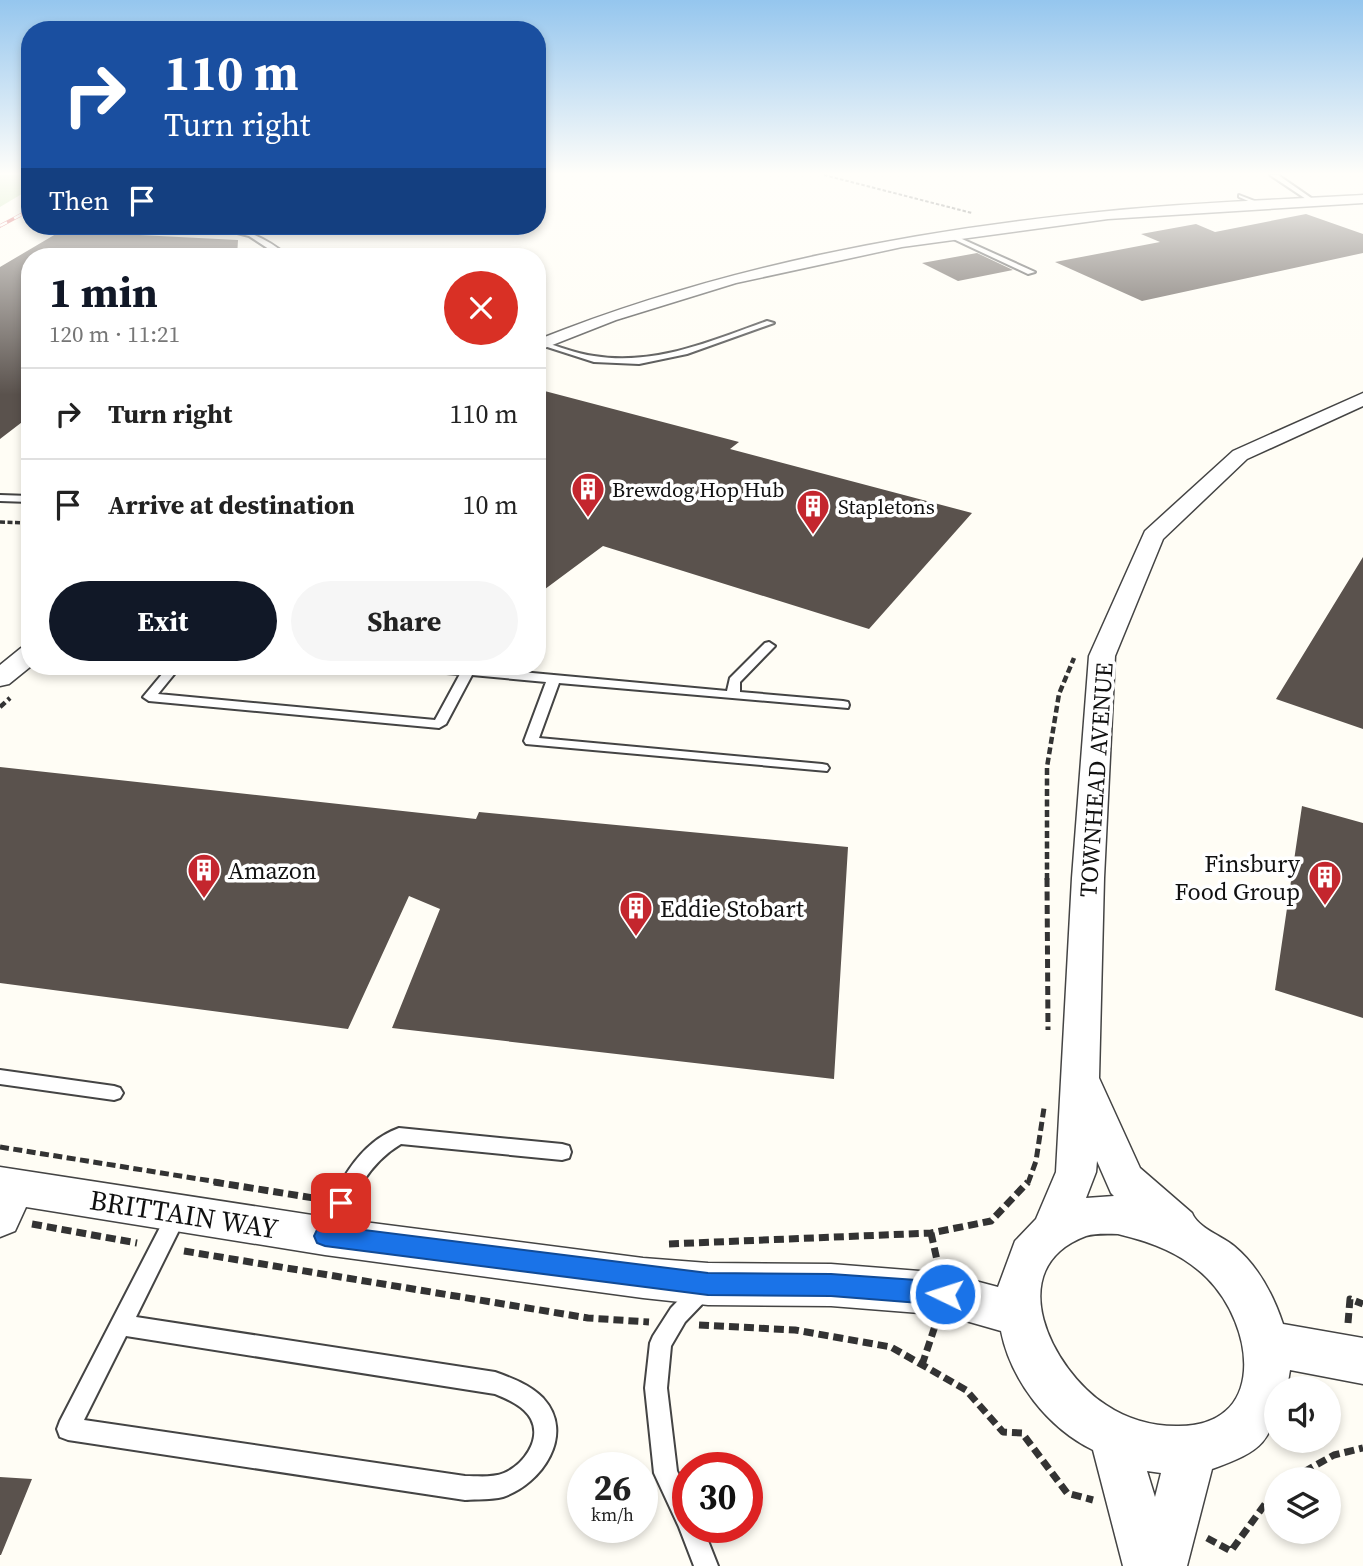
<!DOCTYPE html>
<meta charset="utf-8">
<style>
:root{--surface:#fff;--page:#f6f6f6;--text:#222;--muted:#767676;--line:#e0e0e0;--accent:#111827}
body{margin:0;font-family:"Source Serif 4",serif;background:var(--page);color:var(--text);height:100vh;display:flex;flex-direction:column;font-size:26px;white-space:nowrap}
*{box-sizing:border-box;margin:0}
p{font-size:23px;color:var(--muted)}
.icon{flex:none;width:38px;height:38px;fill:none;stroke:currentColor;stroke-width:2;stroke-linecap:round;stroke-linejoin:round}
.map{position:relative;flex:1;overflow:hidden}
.details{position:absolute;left:21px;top:248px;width:525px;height:427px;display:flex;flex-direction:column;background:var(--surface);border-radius:28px;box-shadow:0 4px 10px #0003}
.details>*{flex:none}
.hud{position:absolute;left:21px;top:21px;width:525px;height:214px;border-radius:28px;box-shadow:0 4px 10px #0003;background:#1a4fa0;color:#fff;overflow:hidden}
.buttons{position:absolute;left:1264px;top:1376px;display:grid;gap:14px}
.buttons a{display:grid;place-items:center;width:77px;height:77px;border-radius:50%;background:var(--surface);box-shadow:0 4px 10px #0003;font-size:35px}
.speed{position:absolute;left:567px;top:1452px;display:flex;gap:14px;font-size:35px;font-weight:700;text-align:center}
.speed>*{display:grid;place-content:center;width:91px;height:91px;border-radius:50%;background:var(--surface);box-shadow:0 4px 10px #0003;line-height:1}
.speed small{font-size:18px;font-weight:400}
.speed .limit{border:10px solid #d22;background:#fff;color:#111}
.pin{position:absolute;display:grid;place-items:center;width:60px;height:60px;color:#fff;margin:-30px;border-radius:14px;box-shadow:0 4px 10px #0006}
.me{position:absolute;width:77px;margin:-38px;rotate:274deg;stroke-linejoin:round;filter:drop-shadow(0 0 5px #0008)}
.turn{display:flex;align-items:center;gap:24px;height:147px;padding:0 28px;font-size:32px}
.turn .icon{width:91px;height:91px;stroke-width:2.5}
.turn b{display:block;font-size:49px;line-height:60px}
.then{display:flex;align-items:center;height:66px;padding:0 28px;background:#0003;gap:14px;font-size:26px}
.round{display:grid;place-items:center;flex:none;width:74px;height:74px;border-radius:37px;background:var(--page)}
.headline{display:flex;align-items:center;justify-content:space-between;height:119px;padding:0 28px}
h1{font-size:42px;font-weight:700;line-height:52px;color:var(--accent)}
.action{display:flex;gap:14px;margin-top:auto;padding:14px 28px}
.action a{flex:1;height:80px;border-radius:42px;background:var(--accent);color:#fff;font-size:28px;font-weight:700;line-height:80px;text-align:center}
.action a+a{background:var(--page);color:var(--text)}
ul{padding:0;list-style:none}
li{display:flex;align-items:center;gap:21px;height:91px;padding:0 28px;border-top:2px solid var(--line)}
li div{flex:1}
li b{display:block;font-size:26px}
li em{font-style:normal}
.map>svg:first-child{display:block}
</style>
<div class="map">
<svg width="1363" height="1566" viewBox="0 0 1363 1566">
<rect width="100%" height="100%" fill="#fffdf5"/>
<path fill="#b9dc9c" d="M0,175H30V189L0,207Z"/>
<path fill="#5a524d" d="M1306,214L1363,234V253L1142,301L1055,262L1160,242L1141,234L1196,224L1215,232Z
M61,231L238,240L237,257H30V416L0,439V267Z
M977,253L1013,270L958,281L922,263Z
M537,389L739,442L730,449L972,513L869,629L603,546L537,595Z
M1363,557V729L1276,699Z
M0,767L476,819L479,812L848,847L834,1079L392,1028L440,909L409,896L348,1029L0,983Z
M1302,806L1363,823V1018L1275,990Z
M0,1477L32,1479L1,1555H0Z"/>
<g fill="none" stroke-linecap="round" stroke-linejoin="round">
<defs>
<path id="lane" d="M1270,175H1278L1317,202L1312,203Z
M1239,195L1265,205L1260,206L1239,197Z
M210,226C240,226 266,237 289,257H281L249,236Z
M947,234H951L1035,272L1028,274L947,236Z
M767,321L774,323L687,354L639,364L594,362L538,344L542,342C559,346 576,354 594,356C655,366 711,341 767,321Z
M0,495L30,496V502L0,501Z
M769,642L775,646L740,682V692L843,701L848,702L849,705L848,708L559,683L539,738L822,764L827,765L829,768L827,771L526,744L524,741L546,682L472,675L446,724L439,728L149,701L143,697L168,667H180L158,694L435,720L460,674L419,671L413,667H468L727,691L730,678L765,643Z
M0,1070L114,1086L120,1088L123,1093L120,1098L114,1100L0,1084Z
M399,1128L562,1144L569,1146L571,1152L569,1158L562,1160L401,1144C365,1165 349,1205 333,1240L326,1243L319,1240L316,1234C334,1194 354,1144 399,1128Z
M176,1207L183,1210L186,1216L136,1317L495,1372C512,1378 530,1385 543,1398C576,1434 542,1484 503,1497C491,1500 477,1499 465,1500L68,1440L60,1437L57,1429L60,1421L169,1210ZM126,1336L495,1394C507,1399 524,1406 531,1419C542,1440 523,1465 504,1473C492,1478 477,1476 465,1476L84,1420Z
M702,1280L709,1283L712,1290L709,1297L685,1322L671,1346L667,1388L677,1471L688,1493V1528H703L718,1566H694L679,1527L654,1473L645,1388L650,1343L653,1336L671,1308L695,1283Z"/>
<path id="street" d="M1363,195V203L1108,219L902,247L736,283L616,320L537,351V340C720,267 913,230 1109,211C1193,202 1278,200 1363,195Z
M1363,393V406L1247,459L1163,539L1115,656L1104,878L1099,1078L1140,1168L1192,1213C1198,1228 1222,1236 1234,1246C1258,1266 1273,1294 1283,1324L1363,1338V1384L1290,1370L1287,1388H1276C1276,1442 1261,1451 1212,1469L1187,1566H1123L1093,1450C1048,1428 1011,1381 1001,1331L945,1315L831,1306L708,1305L643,1298L325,1255L26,1207L15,1231L0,1237V1167L325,1217L643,1258L708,1263L831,1264L945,1273L998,1287L1015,1241L1036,1219L1056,1172L1072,878L1089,656L1145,531L1233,451ZM1097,1161L1111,1193L1114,1196L1086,1198L1096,1172ZM1118,1234C1151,1242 1182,1253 1207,1278C1255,1326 1268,1428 1176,1426C1151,1426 1127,1419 1106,1405C1052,1370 1000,1268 1086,1236C1096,1233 1108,1234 1118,1234ZM1147,1471L1161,1473L1155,1497Z
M30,646V667L9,684L0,686V665L21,648Z"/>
</defs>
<use href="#lane" stroke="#444" stroke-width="4"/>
<use href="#street" stroke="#444" stroke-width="3"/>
<path stroke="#333" stroke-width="2" stroke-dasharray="3.5 2" stroke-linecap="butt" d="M824,175L972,213"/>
<path stroke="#333" stroke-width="3.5" stroke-dasharray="5 2.5" stroke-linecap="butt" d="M0,522L30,523"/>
<path stroke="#333" stroke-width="4.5" stroke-dasharray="7 3.5" stroke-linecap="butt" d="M0,707L10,698
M1047,880V767L1059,694L1074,658"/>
<path stroke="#333" stroke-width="5" stroke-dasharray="9 4.5" stroke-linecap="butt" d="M1047,878L1048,1030
M0,1147L224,1183
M1028,1183L1036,1161L1044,1108"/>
<path stroke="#333" stroke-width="7" stroke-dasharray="10 5" stroke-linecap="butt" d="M214,1182L320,1199
M32,1224L137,1243
M931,1233L937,1260
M669,1244L931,1233L991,1221L1028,1182
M184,1251L588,1318L649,1322
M1348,1323L1350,1299L1363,1304
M699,1325L795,1330L891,1347L966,1390L1003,1432L1022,1433L1067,1493L1093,1500
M922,1365L935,1326
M1291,1479L1334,1455L1363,1448
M1207,1538L1231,1551L1276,1489"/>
<use href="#lane" fill="#fff" fill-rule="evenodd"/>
<use href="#street" fill="#fff" fill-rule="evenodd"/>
<defs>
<path id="rail" d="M0,226L30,210"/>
</defs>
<use href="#rail" stroke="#c4262e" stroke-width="3.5"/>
<use href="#rail" stroke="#fff" stroke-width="2.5" stroke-dasharray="8" stroke-linecap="butt"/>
</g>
<linearGradient id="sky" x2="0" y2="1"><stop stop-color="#95c6ee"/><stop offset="0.44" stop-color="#fffefa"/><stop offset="1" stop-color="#fffefa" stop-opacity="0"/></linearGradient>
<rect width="1363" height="395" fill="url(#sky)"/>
<path fill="#1a73e8" stroke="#114b97" stroke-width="2" d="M341,1193L349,1196L352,1203L340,1227L708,1273L831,1274L945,1282L954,1286L957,1294L954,1302L945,1305L831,1296L708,1295L325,1246L317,1243L314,1236L333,1196Z"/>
<defs>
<symbol id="building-pin" viewBox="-11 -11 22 30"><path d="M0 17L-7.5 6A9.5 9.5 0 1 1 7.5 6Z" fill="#c4262e" stroke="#fff"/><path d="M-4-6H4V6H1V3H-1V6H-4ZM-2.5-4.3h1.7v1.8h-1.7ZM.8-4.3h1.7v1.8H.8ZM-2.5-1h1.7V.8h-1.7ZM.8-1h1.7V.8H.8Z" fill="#fff"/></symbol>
</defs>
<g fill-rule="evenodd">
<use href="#building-pin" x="569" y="470" width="38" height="52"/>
<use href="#building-pin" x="794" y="487" width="38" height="52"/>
<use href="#building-pin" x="185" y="851" width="38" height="52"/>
<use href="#building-pin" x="1306" y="858" width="38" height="52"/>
<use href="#building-pin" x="617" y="889" width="38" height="52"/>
</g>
<g text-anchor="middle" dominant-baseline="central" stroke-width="7" stroke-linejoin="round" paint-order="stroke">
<g font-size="21" fill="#111" stroke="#fff" text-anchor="start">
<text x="612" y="489">Brewdog Hop Hub</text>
<text x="838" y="506">Stapletons</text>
</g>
<g font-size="24" fill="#111" stroke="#fff">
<text transform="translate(1096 780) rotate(-86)">TOWNHEAD AVENUE</text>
</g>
<g font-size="24" fill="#111" stroke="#fff" text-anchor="start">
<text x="1300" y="863" text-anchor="end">Finsbury<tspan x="1300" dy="28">Food Group</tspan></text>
<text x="228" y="870">Amazon</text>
<text x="660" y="908">Eddie Stobart</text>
</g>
<g font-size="28" fill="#111" stroke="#fff">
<text transform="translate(184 1214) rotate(9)">BRITTAIN WAY</text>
</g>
</g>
</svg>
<div class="buttons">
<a><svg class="icon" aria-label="sound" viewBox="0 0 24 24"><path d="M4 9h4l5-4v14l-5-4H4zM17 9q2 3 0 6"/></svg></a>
<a><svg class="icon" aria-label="layers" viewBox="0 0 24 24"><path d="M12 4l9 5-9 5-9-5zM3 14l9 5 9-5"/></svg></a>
</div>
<div class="speed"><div>26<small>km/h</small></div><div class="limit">30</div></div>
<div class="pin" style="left:341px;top:1203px;background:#d93025"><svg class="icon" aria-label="arrive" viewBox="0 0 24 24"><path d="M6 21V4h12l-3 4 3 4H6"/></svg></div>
<svg class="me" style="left:945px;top:1294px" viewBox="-20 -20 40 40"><circle r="17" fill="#1a73e8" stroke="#fff" stroke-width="3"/><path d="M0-11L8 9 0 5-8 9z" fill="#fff"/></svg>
<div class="hud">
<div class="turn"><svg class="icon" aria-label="right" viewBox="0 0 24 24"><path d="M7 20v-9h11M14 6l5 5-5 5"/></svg><div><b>110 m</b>Turn right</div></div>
<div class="then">Then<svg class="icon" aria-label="arrive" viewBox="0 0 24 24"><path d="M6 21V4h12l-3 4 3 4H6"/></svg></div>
</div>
<section class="details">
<div class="headline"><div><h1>1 min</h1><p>120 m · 11:21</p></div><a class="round" style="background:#d93025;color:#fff"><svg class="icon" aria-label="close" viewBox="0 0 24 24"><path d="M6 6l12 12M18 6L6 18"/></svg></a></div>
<ul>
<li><svg class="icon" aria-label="right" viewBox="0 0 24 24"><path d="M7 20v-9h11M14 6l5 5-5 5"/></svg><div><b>Turn right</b></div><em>110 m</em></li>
<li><svg class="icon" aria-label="arrive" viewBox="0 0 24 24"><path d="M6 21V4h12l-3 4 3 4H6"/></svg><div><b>Arrive at destination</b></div><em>10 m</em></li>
</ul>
<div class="action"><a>Exit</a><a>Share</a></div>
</section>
</div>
